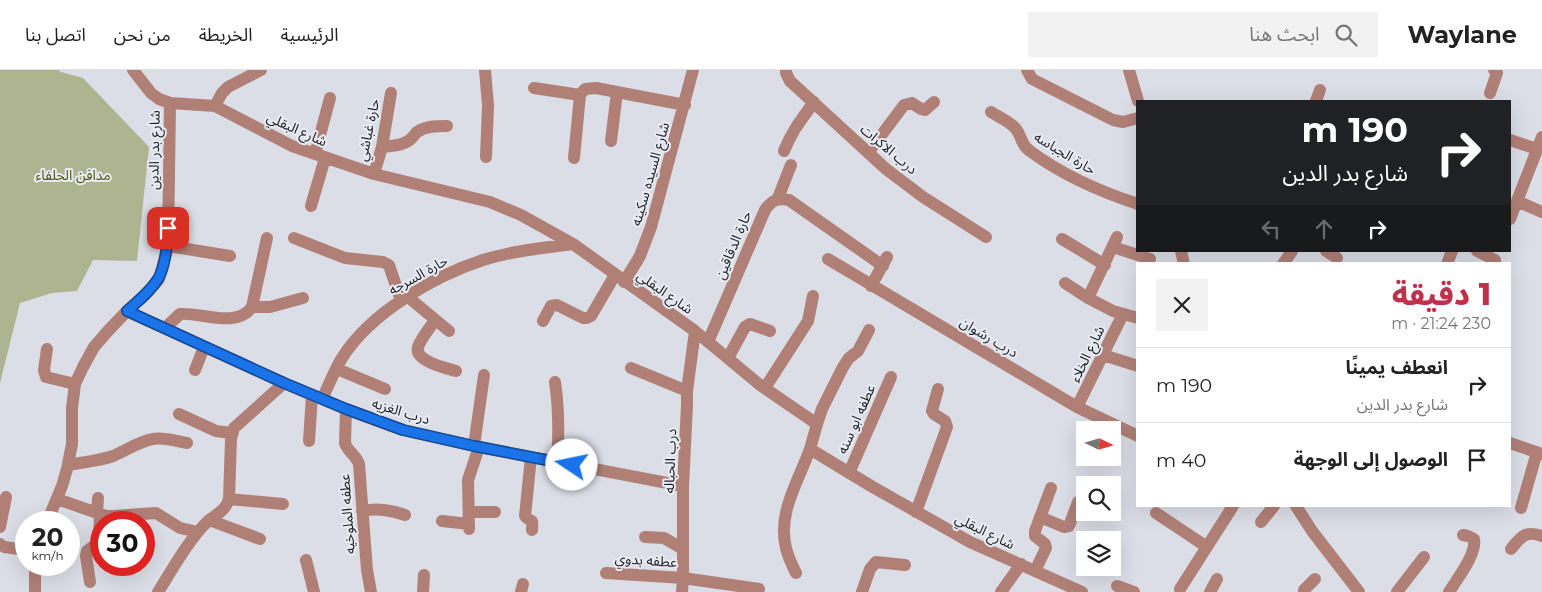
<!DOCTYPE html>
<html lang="ar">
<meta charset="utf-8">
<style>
:root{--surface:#fff;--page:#f2f2f2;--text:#222;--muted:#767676;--line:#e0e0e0;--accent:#c1304a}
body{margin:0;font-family:Montserrat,"Noto Sans Arabic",sans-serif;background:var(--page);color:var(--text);direction:rtl;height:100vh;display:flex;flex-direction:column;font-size:19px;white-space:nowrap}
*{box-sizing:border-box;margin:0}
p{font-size:16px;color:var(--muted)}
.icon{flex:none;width:28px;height:28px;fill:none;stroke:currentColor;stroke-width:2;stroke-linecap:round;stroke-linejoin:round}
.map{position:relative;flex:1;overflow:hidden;direction:ltr}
.drawer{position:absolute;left:1136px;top:192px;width:375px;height:245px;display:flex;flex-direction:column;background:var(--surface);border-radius:0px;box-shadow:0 5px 20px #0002;direction:rtl}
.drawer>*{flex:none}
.hud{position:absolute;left:1136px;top:30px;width:375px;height:152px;border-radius:0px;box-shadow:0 5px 20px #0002;direction:rtl;background:#202124;color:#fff;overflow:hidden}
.needle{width:32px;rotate:95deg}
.buttons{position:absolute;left:1076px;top:351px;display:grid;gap:10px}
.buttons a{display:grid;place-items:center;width:45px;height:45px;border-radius:0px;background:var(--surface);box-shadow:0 5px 20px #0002;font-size:25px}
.speed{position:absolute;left:15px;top:441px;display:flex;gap:10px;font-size:25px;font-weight:700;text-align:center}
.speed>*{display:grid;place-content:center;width:65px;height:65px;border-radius:50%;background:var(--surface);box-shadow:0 5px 20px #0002;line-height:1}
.speed small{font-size:12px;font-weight:400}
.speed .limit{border:8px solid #d22;background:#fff;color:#111}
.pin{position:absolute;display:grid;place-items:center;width:42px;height:42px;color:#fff;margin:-21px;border-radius:10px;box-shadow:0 2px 8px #0006}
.me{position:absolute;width:55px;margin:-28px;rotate:281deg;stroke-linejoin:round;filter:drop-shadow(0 0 4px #0008)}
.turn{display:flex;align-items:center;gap:18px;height:105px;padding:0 20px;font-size:22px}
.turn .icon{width:65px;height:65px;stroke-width:2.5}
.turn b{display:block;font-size:35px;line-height:42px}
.lanes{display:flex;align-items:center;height:48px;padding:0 20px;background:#0003;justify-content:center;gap:25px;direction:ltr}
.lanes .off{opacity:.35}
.round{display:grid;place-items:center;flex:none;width:52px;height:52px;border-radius:0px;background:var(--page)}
.summary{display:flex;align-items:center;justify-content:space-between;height:85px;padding:0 20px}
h1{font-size:30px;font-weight:800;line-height:38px;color:var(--accent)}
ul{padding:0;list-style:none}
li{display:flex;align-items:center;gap:15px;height:75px;padding:0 20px;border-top:1px solid var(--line)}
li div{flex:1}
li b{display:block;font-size:19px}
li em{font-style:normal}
header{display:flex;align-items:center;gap:30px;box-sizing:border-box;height:70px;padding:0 25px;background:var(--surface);border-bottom:1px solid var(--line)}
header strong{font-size:24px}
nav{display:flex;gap:28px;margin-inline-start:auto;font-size:18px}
.search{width:350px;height:45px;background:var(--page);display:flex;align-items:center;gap:12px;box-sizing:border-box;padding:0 18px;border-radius:0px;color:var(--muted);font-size:19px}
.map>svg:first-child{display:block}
</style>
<header>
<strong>Waylane</strong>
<div class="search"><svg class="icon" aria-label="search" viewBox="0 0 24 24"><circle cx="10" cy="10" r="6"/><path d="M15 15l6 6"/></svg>ابحث هنا</div>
<nav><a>الرئيسية</a><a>الخريطة</a><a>من نحن</a><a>اتصل بنا</a></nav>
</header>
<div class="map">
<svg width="1542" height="522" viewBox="0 0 1542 522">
<rect width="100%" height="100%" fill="#dcdee7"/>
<path fill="#afb490" d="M0,0H59L61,2L83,8L149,77L137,191L93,190L77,221L52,223L20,233L0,313Z"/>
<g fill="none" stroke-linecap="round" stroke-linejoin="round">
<path stroke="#b08077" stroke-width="12" d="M133,0L151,23L159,29L170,33L215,36L292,76L374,104L490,132L521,145L573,174L695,261L760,315L817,354L810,379L871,416L970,472L1082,522
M485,0L488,35L486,87
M786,0V3L790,11L886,99L923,127L986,167
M1027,0L1032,9L1113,50L1123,52L1138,48
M1129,0L1138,31
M534,18L580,25
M1490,23L1497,3L1494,0
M1316,31L1320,20
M215,36L222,23L228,17L261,0
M991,42C999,47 1011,52 1016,59C1023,68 1020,74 1030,81C1061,104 1101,122 1138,134
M1510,70L1537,79
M611,71L617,22
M382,77C390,76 401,76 408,71C412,69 414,65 417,62C426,56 436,56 447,56
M784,81C792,61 801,50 814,32
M868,83L904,35L912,33L921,39L925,40L934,32
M315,84L330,28
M574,88L580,25L585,19L596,18L685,35
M374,104L382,77L391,23
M778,128L791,95
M1517,131L1542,142
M311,136L325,88
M1510,149L1542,67
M294,168L345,188L383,192L389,195L401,231
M1062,169L1105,195
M168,176L230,186
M1113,177L1150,189
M1181,181L1184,194
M1326,181L1337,188
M1477,181L1495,190V194
M828,189L1077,337L1138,366
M1283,194L1292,181
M1447,194L1452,181
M624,212L640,186L651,157L693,0
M1065,213L1088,228L1113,241L1138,248
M871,216L887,187
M408,227L449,261
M1088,228L1117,167
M252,237H270L303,228
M127,241L284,313L346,339L403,360L474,376L683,416
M435,250C430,258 421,268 418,277C414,291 446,298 456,301
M543,251L551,236L557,235L583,248H587L591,246L615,205
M165,258L180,244C201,242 236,259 252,237L267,168
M708,272L765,140C772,130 777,128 789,130L883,196
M47,279L44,300L46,307L75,314
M1103,285L1138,296
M728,288L745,257L750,254L770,261
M631,298L687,321
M337,299L385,319
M195,300L204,277
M555,312C559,339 559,365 557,392
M765,318L808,251L813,226
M322,329C329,315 334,301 342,288C370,243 434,206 483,190C512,181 543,178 573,174
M1077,337L1123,244
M346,339L345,373C347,381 356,385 359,394L367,500L371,522
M179,344L216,361L231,363
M817,354L822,339L843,297L849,288L858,281L869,260
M309,371L312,325
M1510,373L1542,384
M474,376L484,305
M531,387L525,446C532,454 533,446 532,460
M68,395C83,392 99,391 113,386C126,381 139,371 153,369C164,367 176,371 187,373
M849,403L891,307
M57,429L106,446H113L156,443L180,458L198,462
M229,429L283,434
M1296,436L1312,461L1359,522
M1521,438L1537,382
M362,441C378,438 390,440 405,445
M469,442H495
M916,442L947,357L945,351L934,344L932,341L938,319
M97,443L98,428
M1156,443L1207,477
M1040,447L1064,457L1069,456L1078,432
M209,450L260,469
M442,451L469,454
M47,452L62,416L67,399L72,374V338L75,314L83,297L94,277L107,262L127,241L145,225L159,209L168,176L170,33
M1261,452L1274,436
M0,457L6,427
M469,459L468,410L479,377
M645,467L664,468L683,479
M0,474L4,477L26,480
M1511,479C1521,467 1525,460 1542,466
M306,490L314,522
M35,495V522
M1035,501L1046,478L1045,474L1035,466V461L1051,418
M606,503L683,508L759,519
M796,503C792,495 788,487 786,478C777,443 799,410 810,379
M90,512L86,486L87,481L99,472L100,444
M1117,516L1134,522
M1180,519L1233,436
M158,522C172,500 189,469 208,451C217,444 226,440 229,429L231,369L234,358L284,313
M423,522L424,505
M521,522L523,514
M682,522L683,508V416L687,335V321L695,261
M862,522L870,499L876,492L905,495
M1001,522L1021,494
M1210,522L1217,509
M1304,522V520L1315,509
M1397,522L1424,487
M1449,522C1457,509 1477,484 1474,469L1468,466L1463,465"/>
</g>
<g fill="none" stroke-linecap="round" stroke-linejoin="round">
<defs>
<path id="route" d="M168,158C168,173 165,197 158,209C150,222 138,231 127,241L284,313L346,339L403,360L474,376L572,395"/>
</defs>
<use href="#route" stroke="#114b97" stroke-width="12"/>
<use href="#route" stroke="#1a73e8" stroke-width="9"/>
</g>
<g text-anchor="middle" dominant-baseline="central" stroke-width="4" stroke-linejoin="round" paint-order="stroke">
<g font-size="14" fill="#1e1f22" stroke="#e9ebf4">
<text transform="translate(297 59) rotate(24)">شارع البقلي</text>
<text transform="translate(368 60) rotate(-78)">حارة غباشي</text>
<text transform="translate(889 79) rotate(40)">درب الاكرات</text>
<text transform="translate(154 80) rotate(-89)">شارع بدر الدين</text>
<text transform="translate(1065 83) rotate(31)">حارة الجباسه</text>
<text transform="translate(650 104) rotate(-74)">شارع السيده سكينه</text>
<text transform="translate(733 175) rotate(-67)">حارة الدقاقين</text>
<text transform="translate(418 205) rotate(-29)">حارة السرجه</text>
<text transform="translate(665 222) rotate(35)">شارع البقلي</text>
<text transform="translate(989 267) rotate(31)">درب رشوان</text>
<text transform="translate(1087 284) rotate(-64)">شارع الخلاء</text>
<text transform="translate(401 341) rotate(17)">درب الغزيه</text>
<text transform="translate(856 349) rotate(-66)">عطفه ابو سنه</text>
<text transform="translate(670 391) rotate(-88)">درب الحباله</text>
<text transform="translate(347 444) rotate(-94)">عطفه الملوخيه</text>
<text transform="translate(985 461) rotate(26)">شارع البقلي</text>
<text transform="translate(646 490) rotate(4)">عطفه بدوي</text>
</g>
<g font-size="14" fill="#505614" stroke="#e9ebf4">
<text x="73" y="105">مدافن الحلفاء</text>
</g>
</g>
</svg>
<div class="buttons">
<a><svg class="needle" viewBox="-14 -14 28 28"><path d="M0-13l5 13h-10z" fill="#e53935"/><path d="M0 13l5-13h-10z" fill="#767676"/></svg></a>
<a><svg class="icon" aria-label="search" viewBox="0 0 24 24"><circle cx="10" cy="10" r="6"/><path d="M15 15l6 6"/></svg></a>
<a><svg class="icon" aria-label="layers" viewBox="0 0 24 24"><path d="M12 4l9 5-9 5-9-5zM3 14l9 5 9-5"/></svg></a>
</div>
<div class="speed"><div>20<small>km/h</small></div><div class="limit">30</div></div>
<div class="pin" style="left:168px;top:158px;background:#d93025"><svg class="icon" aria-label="arrive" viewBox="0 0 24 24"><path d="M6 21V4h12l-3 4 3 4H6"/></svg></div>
<svg class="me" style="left:572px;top:395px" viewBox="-20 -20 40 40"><circle r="19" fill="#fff"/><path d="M0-13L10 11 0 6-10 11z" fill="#1a73e8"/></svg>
<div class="hud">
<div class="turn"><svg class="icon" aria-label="right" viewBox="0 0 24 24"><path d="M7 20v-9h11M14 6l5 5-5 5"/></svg><div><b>190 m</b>شارع بدر الدين</div></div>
<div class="lanes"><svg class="icon off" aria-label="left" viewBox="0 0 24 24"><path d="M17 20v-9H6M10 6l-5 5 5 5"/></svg><svg class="icon off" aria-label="ahead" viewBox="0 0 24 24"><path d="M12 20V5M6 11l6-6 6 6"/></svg><svg class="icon" aria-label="right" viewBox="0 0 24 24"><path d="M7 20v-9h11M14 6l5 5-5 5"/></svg></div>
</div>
<section class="drawer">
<div class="summary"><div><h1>1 دقيقة</h1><p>230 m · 21:24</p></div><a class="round"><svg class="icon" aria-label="close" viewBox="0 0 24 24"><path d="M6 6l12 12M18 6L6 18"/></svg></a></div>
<ul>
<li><svg class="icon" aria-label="right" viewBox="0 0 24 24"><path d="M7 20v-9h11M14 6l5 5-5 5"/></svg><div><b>انعطف يمينًا</b><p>شارع بدر الدين</p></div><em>190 m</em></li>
<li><svg class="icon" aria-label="arrive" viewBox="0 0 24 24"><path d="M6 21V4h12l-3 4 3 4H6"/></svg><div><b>الوصول إلى الوجهة</b></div><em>40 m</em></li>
</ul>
</section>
</div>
